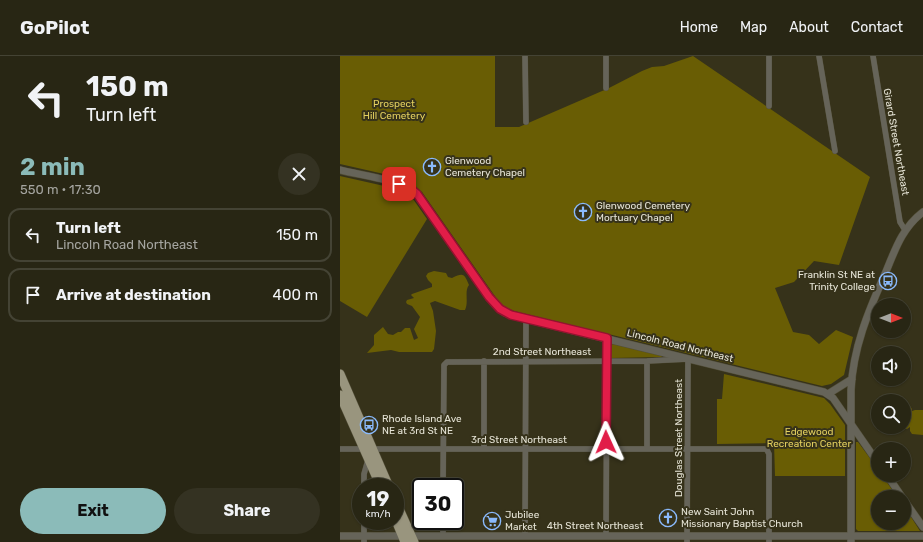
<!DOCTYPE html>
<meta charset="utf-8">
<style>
:root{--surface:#282614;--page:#343222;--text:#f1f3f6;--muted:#a5a5a0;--line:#444334;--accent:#8bbbb9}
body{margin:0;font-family:Rubik,sans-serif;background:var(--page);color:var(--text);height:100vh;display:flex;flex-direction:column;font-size:15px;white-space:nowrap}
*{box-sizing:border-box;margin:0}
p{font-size:13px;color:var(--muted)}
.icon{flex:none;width:22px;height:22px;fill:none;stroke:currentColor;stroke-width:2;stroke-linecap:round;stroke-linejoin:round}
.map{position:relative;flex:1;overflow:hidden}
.drawer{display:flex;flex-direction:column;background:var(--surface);width:340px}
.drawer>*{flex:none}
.banner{background:#282614;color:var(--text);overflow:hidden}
.needle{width:26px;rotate:90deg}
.fabs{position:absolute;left:531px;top:242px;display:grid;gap:8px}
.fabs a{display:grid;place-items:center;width:40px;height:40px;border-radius:50%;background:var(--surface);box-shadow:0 1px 3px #0004,0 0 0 1px var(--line);font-size:20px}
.speed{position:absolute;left:12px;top:422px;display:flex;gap:8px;font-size:20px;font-weight:700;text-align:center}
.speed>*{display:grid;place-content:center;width:52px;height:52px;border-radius:50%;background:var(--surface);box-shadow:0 1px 3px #0004,0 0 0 1px var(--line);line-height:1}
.speed small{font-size:10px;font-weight:400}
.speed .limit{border:2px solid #111;border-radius:6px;background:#fff;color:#111}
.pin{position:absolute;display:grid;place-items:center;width:34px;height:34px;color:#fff;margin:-17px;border-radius:8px;box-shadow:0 2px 6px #0006}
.me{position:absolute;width:44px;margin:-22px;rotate:359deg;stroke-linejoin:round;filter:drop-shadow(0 0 3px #0008)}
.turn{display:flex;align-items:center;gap:14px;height:84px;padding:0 20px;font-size:18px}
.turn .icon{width:52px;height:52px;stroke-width:2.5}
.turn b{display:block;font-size:28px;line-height:34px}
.round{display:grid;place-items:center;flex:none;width:42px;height:42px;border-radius:21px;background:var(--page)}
.summary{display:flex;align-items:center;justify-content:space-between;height:68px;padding:0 20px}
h1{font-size:24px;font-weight:700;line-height:30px;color:var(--accent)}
.primary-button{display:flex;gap:8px;margin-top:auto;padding:8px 20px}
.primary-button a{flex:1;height:46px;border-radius:24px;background:var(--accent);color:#111;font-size:16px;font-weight:700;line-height:46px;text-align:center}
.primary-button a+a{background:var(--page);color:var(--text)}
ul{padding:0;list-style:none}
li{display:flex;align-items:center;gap:12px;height:54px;margin:0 8px 6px;padding:0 12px;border:2px solid var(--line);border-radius:12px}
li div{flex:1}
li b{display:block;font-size:15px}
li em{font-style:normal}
header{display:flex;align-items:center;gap:24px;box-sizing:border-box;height:56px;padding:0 20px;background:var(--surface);border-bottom:1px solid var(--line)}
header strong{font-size:19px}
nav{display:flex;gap:22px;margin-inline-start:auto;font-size:14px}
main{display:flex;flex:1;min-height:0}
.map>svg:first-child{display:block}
</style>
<header>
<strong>GoPilot</strong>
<nav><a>Home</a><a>Map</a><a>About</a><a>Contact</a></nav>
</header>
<main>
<section class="drawer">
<div class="banner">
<div class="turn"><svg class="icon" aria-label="left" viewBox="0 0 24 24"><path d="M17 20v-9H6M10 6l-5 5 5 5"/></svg><div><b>150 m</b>Turn left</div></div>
</div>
<div class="summary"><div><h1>2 min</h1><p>550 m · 17:30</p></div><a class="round"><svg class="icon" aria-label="close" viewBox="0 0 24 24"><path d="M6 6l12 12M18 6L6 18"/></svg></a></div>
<ul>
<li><svg class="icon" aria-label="left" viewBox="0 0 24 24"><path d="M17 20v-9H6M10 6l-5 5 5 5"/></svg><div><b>Turn left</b><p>Lincoln Road Northeast</p></div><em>150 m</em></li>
<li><svg class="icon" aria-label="arrive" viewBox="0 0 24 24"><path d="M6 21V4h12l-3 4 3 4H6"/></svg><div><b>Arrive at destination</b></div><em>400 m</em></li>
</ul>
<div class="primary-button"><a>Exit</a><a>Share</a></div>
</section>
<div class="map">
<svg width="583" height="486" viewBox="0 0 583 486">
<rect width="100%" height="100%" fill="#36321a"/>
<path fill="#695d04" d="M0,0H155V71H179L269,32L302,15L312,11L324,10L353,0L530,121L499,209L474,205L454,226L435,232L453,276L469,279L479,288L496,274L513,281L504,319L491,328L482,330L174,255L165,251L159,246L82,136L66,123L0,108Z
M0,120L62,134L73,143L87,163L27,261L0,245Z
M94,215L106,217L108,221L112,222C123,217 124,217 129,229C124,235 129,246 125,254H120L95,245L90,247L93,255L96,275L94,293L92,296H59L51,294L27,297L34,289V279L43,271L48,278L53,279L58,276H61L65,272H70L74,284L78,282L74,273L80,261L72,250L67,248L66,246L67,244L74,242L71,239L72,238L92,231V228L88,224L86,220L88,217Z
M273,288L321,299L322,301L271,302L270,301V289Z
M384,318L484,342L490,348L505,369V420H435L434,387L377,388V343H382Z
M564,349L570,350L572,353V355L575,354H583V379L572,378L570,375V371L567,373L548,371H564Z
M516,386H518L538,413V419H542L557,441H538V467H564V450L580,475H518L516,473Z"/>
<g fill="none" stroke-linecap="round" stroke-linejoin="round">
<defs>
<path id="minor" d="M185,0L186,66
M266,0V32
M479,0L495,95
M533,0L560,166L565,174
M429,50V0
M144,305V393
M307,305V393
M0,393H425L427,394L429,398V486
M24,431V418L28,404
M103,431L104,312V309L107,306L307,305L348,303L347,486
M103,465V480
M185,480L186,263
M266,480L267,282
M24,486V465"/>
<path id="tertiary" d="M0,114C19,119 61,124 75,136L155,248L165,257L186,263L484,336L493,342L538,407
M488,338L512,323
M547,419L562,441
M564,444L583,471
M0,480H583
M511,486V334C513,292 528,256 545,218C555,194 562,172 583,156"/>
<path id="primary" d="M0,318L49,431
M0,339L41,431
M55,444L74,486
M55,462L65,486"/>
</defs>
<use href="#minor" stroke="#524e38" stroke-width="6"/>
<use href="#tertiary" stroke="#524e38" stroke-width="8"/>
<use href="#primary" stroke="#524e38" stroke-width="10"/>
<use href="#minor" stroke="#666459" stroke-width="5.5"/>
<use href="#tertiary" stroke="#666459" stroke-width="7"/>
<use href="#primary" stroke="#99957e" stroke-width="9"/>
</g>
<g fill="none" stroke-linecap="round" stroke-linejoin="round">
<defs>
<path id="route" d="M59,128L69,131L77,138L149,241L160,253L171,259L267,282L266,386"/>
</defs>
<use href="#route" stroke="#92132f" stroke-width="10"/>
<use href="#route" stroke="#e11d48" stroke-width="7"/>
</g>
<defs>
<symbol id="church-ring" viewBox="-11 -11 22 22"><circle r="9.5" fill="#36321a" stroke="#8abafc" stroke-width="1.5"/><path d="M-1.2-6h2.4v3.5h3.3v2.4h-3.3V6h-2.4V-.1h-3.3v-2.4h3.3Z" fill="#8abafc"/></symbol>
<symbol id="bus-ring" viewBox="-11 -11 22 22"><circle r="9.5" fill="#36321a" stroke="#8abafc" stroke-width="1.5"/><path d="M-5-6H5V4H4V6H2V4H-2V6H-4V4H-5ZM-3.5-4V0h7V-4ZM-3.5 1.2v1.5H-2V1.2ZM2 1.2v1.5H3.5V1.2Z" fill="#8abafc"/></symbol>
<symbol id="supermarket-ring" viewBox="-11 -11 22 22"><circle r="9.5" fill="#36321a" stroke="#8abafc" stroke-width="1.5"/><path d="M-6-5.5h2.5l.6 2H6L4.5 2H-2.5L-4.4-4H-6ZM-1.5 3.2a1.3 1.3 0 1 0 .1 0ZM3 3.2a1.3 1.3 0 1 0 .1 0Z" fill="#8abafc"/></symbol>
</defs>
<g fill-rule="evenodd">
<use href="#church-ring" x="82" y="101" width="20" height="20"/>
<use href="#church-ring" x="233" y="146" width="20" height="20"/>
<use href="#bus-ring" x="538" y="215" width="20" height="20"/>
<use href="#bus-ring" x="19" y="359" width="20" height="20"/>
<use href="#church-ring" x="318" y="452" width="20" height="20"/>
<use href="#supermarket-ring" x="142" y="455" width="20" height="20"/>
</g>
<g text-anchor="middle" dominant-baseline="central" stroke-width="4" stroke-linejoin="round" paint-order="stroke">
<g font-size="10" fill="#e3d05f" stroke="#36321a">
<text x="54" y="48">Prospect<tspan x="54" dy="12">Hill Cemetery</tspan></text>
<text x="469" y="376">Edgewood<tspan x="469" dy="12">Recreation Center</tspan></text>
</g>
<g font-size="10" fill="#e6e4d6" stroke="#36321a">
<text transform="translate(556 86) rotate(80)">Girard Street Northeast</text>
<text transform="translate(340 290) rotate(14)">Lincoln Road Northeast</text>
<text x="202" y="296">2nd Street Northeast</text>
<text transform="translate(339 382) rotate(-90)">Douglas Street Northeast</text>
<text x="179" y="384">3rd Street Northeast</text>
<text x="255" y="470">4th Street Northeast</text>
</g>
<g font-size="10" fill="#e6e4d6" stroke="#36321a" text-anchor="start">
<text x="105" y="105">Glenwood<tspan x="105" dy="12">Cemetery Chapel</tspan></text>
<text x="256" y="150">Glenwood Cemetery<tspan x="256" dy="12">Mortuary Chapel</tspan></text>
<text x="535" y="219" text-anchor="end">Franklin St NE at<tspan x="535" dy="12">Trinity College</tspan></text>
<text x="42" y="363">Rhode Island Ave<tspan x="42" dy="12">NE at 3rd St NE</tspan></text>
<text x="341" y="456">New Saint John<tspan x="341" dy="12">Missionary Baptist Church</tspan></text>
<text x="165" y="459">Jubilee<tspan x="165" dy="12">Market</tspan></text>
</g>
</g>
</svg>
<div class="fabs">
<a><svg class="needle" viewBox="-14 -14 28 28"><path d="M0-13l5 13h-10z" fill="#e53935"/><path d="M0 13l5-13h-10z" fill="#a5a5a0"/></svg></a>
<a><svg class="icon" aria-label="sound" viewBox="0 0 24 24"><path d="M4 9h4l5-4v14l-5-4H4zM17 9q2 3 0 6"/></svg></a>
<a><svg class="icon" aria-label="search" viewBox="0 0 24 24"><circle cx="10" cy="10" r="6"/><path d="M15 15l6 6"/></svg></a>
<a>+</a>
<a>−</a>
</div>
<div class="speed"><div>19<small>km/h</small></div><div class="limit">30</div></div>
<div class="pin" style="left:59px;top:128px;background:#d93025"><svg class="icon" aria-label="arrive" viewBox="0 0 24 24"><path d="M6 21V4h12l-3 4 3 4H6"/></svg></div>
<svg class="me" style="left:266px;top:386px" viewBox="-20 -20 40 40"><path d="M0-17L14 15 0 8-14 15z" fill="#e11d48" stroke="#fff" stroke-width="4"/></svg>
</div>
</main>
